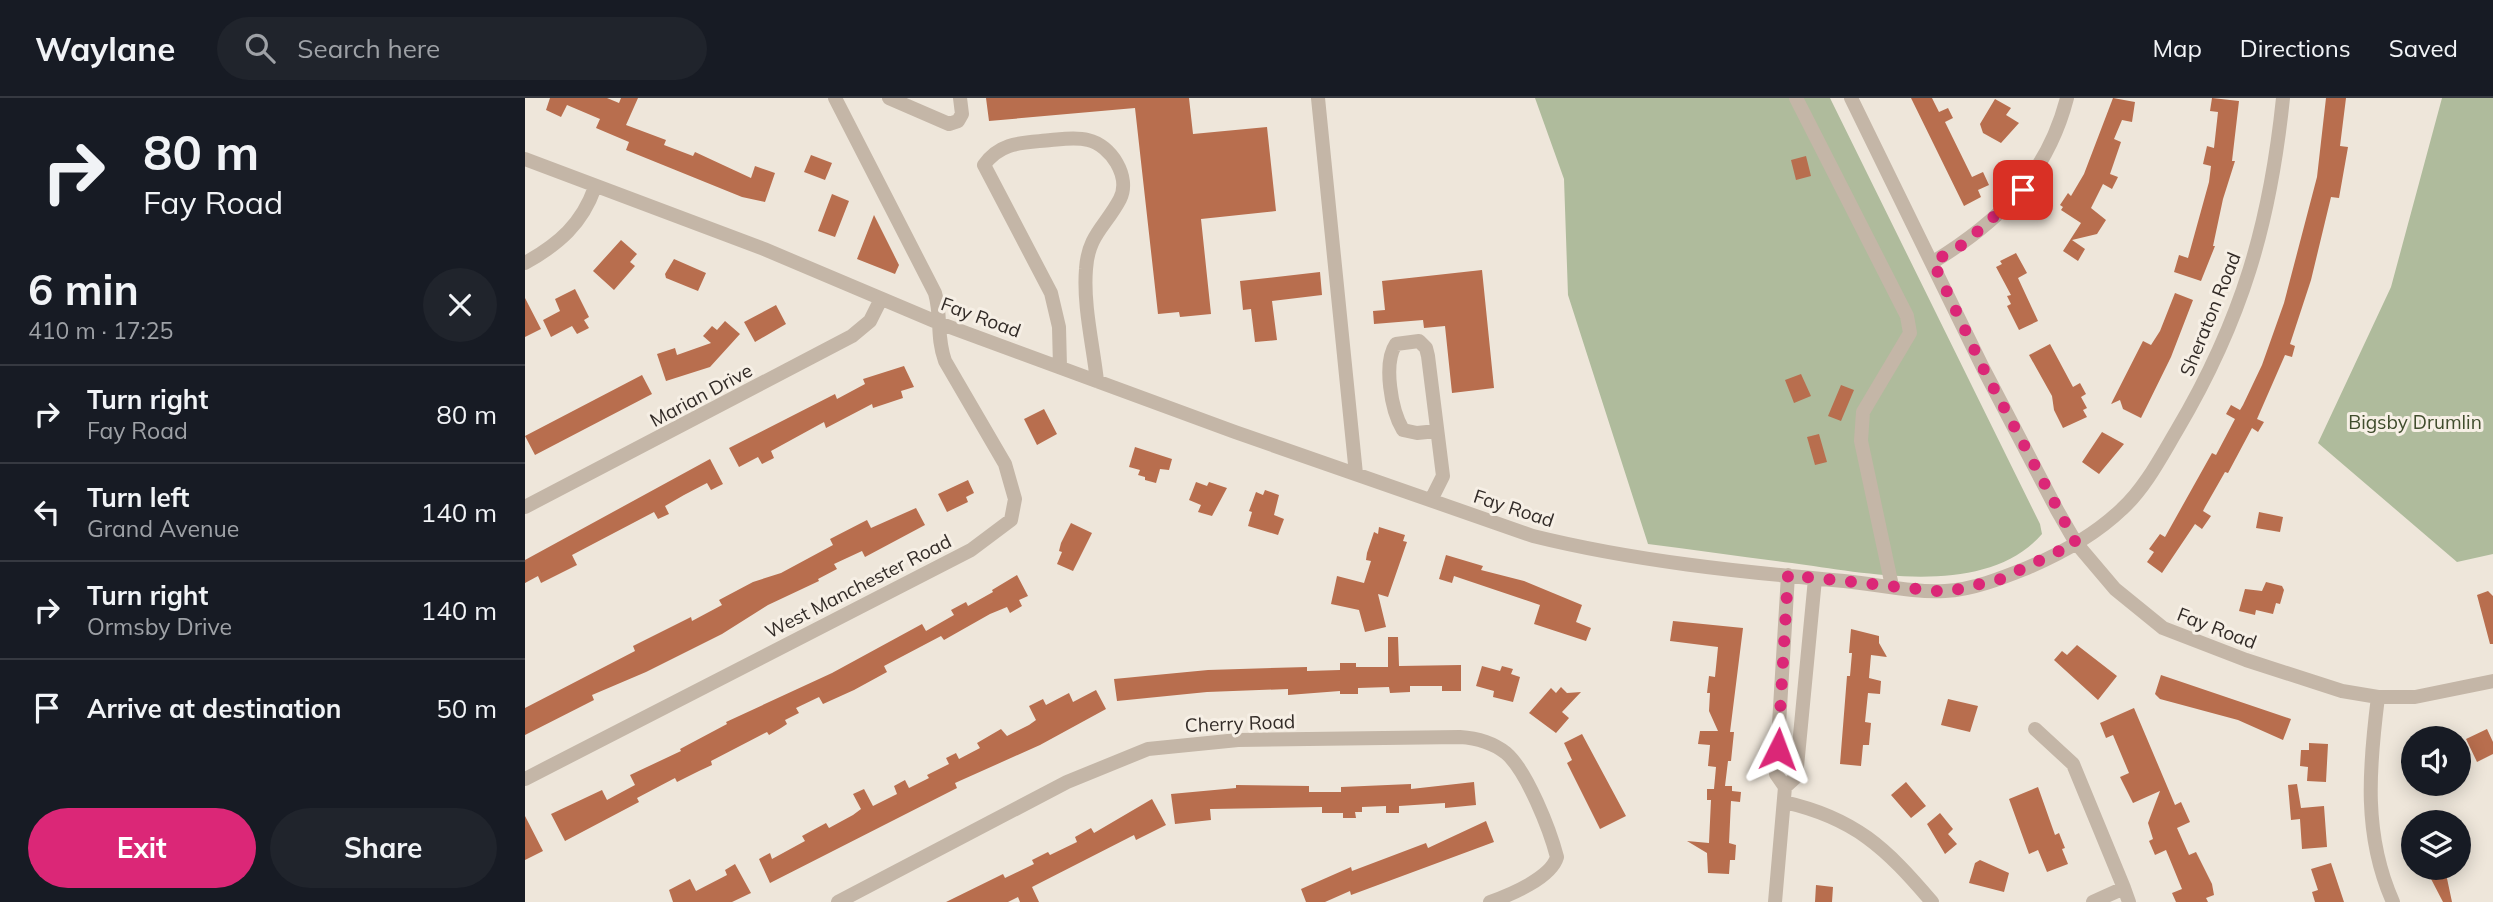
<!DOCTYPE html>
<meta charset="utf-8">
<style>
:root{--surface:#171b24;--page:#20242c;--text:#f1f3f6;--muted:#9ea1a6;--line:#363941;--accent:#db2777}
body{margin:0;font-family:Mulish,sans-serif;background:var(--page);color:var(--text);height:100vh;display:flex;flex-direction:column;font-size:26px;white-space:nowrap}
*{box-sizing:border-box;margin:0}
p{font-size:23px;color:var(--muted)}
.icon{flex:none;width:38px;height:38px;fill:none;stroke:currentColor;stroke-width:2;stroke-linecap:round;stroke-linejoin:round}
.map{position:relative;flex:1;overflow:hidden}
.sheet{display:flex;flex-direction:column;background:var(--surface);width:525px}
.sheet>*{flex:none}
.hud{background:#171b24;color:var(--text);overflow:hidden}
.tools{position:absolute;left:1876px;top:628px;display:grid;gap:14px}
.tools a{display:grid;place-items:center;width:70px;height:70px;border-radius:50%;background:var(--surface);box-shadow:0 4px 18px #0003;font-size:35px}
.pin{position:absolute;display:grid;place-items:center;width:60px;height:60px;color:#fff;margin:-30px;border-radius:14px;box-shadow:0 4px 10px #0006}
.me{position:absolute;width:77px;margin:-38px;rotate:3deg;stroke-linejoin:round;filter:drop-shadow(0 0 5px #0008)}
.turn{display:flex;align-items:center;gap:24px;height:147px;padding:0 28px;font-size:32px}
.turn .icon{width:91px;height:91px;stroke-width:2.5}
.turn b{display:block;font-size:49px;line-height:60px}
.round{display:grid;place-items:center;flex:none;width:74px;height:74px;border-radius:37px;background:var(--page)}
.overview{display:flex;align-items:center;justify-content:space-between;height:119px;padding:0 28px}
h1{font-size:42px;font-weight:700;line-height:52px}
.action{display:flex;gap:14px;margin-top:auto;padding:14px 28px}
.action a{flex:1;height:80px;border-radius:42px;background:var(--accent);color:#fff;font-size:28px;font-weight:700;line-height:80px;text-align:center}
.action a+a{background:var(--page);color:var(--text)}
ul{padding:0;list-style:none}
li{display:flex;align-items:center;gap:21px;height:98px;padding:0 28px;border-top:2px solid var(--line)}
li div{flex:1}
li b{display:block;font-size:26px}
li em{font-style:normal}
header{display:flex;align-items:center;gap:42px;box-sizing:border-box;height:98px;padding:0 35px;background:var(--surface);border-bottom:2px solid var(--line)}
header strong{font-size:33px}
nav{display:flex;gap:38px;margin-inline-start:auto;font-size:24px}
.search{width:490px;height:63px;background:var(--page);display:flex;align-items:center;gap:18px;box-sizing:border-box;padding:0 24px;border-radius:38px;color:var(--muted);font-size:26px}
main{display:flex;flex:1;min-height:0}
.map>svg:first-child{display:block}
</style>
<header>
<strong>Waylane</strong>
<div class="search"><svg class="icon" aria-label="search" viewBox="0 0 24 24"><circle cx="10" cy="10" r="6"/><path d="M15 15l6 6"/></svg>Search here</div>
<nav><a>Map</a><a>Directions</a><a>Saved</a></nav>
</header>
<main>
<section class="sheet">
<div class="hud">
<div class="turn"><svg class="icon" aria-label="right" viewBox="0 0 24 24"><path d="M7 20v-9h11M14 6l5 5-5 5"/></svg><div><b>80 m</b>Fay Road</div></div>
</div>
<div class="overview"><div><h1>6 min</h1><p>410 m · 17:25</p></div><a class="round"><svg class="icon" aria-label="close" viewBox="0 0 24 24"><path d="M6 6l12 12M18 6L6 18"/></svg></a></div>
<ul>
<li><svg class="icon" aria-label="right" viewBox="0 0 24 24"><path d="M7 20v-9h11M14 6l5 5-5 5"/></svg><div><b>Turn right</b><p>Fay Road</p></div><em>80 m</em></li>
<li><svg class="icon" aria-label="left" viewBox="0 0 24 24"><path d="M17 20v-9H6M10 6l-5 5 5 5"/></svg><div><b>Turn left</b><p>Grand Avenue</p></div><em>140 m</em></li>
<li><svg class="icon" aria-label="right" viewBox="0 0 24 24"><path d="M7 20v-9h11M14 6l5 5-5 5"/></svg><div><b>Turn right</b><p>Ormsby Drive</p></div><em>140 m</em></li>
<li><svg class="icon" aria-label="arrive" viewBox="0 0 24 24"><path d="M6 21V4h12l-3 4 3 4H6"/></svg><div><b>Arrive at destination</b></div><em>50 m</em></li>
</ul>
<div class="action"><a>Exit</a><a>Share</a></div>
</section>
<div class="map">
<svg width="1968" height="804" viewBox="0 0 1968 804">
<rect width="100%" height="100%" fill="#eee6da"/>
<path fill="#afbb9c" d="M1010,0H1305L1515,426L1517,436C1461,501 1341,475 1267,465C1219,459 1171,452 1123,446L1043,197L1039,81Z
M1917,0H1968V456L1932,464L1793,345L1866,189Z"/>
<path fill="#b86e4e" d="M25,0H82L94,5L96,0H113L101,27L141,42L139,47L168,58L170,54L226,80L230,68L250,75L240,104L217,99L101,52L104,44L71,30L75,21L42,7L36,19L21,12Z
M461,0H664L668,36L742,29L751,113L676,121L686,216L655,219L654,214L633,216L610,10L464,23Z
M1386,0H1407L1414,14L1423,10L1428,20L1420,24L1447,79L1458,74L1464,87L1453,92L1456,99L1439,108Z
M1588,0L1610,4L1607,24L1597,22L1589,41L1596,44L1585,76L1593,79L1587,91L1578,86L1566,110L1581,122L1572,136L1547,142L1560,151L1553,163L1538,153L1556,125L1536,112L1538,109L1535,107L1543,95L1546,98L1559,76Z
M1687,0L1714,3L1707,63H1710L1698,101L1688,148H1690L1676,183L1649,174L1654,157L1663,160L1684,84L1686,68L1678,66L1682,48L1689,50L1693,14L1685,13Z
M1801,0H1821L1815,48L1823,49L1814,100L1806,99L1786,182L1765,246L1770,248L1767,259L1760,257L1732,321L1739,324L1733,334L1727,330L1703,375L1700,374L1680,409L1678,413L1686,418L1677,431L1670,426L1637,475L1622,464L1629,454L1624,451L1635,436L1640,439L1687,355L1691,357L1710,321L1701,316L1706,307L1715,312L1718,307L1737,267L1759,205L1792,79Z
M1470,1L1486,10L1481,17L1494,25L1476,45L1458,35L1455,26Z
M286,57L307,65L300,82L279,74Z
M1281,58L1286,78L1271,82L1266,62Z
M307,96L324,103L310,139L293,133Z
M349,117L374,167L370,176L332,161Z
M96,142L112,156L105,164L110,168L89,192L68,173Z
M1491,155L1502,175L1493,180L1513,223L1494,232L1482,208L1486,206L1482,198L1486,197L1471,169L1477,166L1475,163Z
M149,161L181,175L173,193L141,180L140,176Z
M957,172L969,290L927,295L920,228L899,230L898,222L849,226L848,213L860,212L857,183Z
M795,174L797,197L747,203L752,242L730,244L726,211L718,212L715,183Z
M50,191L64,219L59,222L64,230L52,236L47,228L26,239L18,222L35,213L30,201Z
M1650,195L1668,202L1646,259L1616,320L1598,311L1595,302L1586,306L1618,243L1626,247L1635,233Z
M0,200L16,231L0,239Z
M251,207L261,226L230,244L219,224Z
M200,223L215,236L185,269L141,283L132,256L150,250L152,257L186,245L178,238L187,228L192,232Z
M1525,246L1548,289L1555,285L1561,296L1556,299L1562,310L1558,312L1562,319L1538,330L1529,312L1527,298L1504,257Z
M379,268L389,289L376,293L378,300L348,310L347,306L301,330L299,324L246,353L249,360L237,366L233,359L214,369L204,350L310,296L312,301L340,286L338,281Z
M1276,276L1286,298L1269,305L1260,282Z
M117,277L127,296L10,357L0,338Z
M1316,287L1329,292L1316,323L1303,318Z
M519,311L532,336L512,347L499,321Z
M1577,334L1599,346L1574,376L1557,364Z
M1294,336L1302,364L1290,367L1282,339Z
M610,349L647,361L644,372L635,371L631,385L620,382V379L613,377L615,372L604,369Z
M185,361L198,386L186,392L182,385L159,397L140,408L144,416L133,421L129,414L47,457L52,467L16,485L13,478L0,485V462Z
M443,382L449,395L441,399L443,404L422,414L413,396Z
M671,384L682,388L684,384L702,390L687,418L673,414L676,407L664,402Z
M740,392L754,397L749,417L759,421L753,437L723,428L727,414L724,413L731,394L738,397Z
M391,410L400,427L340,459L337,453L309,466L312,471L293,481L294,483L243,507L197,536L121,574L67,597L69,602L0,637V610L110,553L108,548L166,519L167,523L197,507L194,502L228,484L256,475L308,447L305,441L342,422L346,430Z
M1734,414L1758,419L1755,434L1731,430Z
M546,425L567,435L548,473L532,466L537,454L534,453L536,445Z
M854,429L880,437L878,443L882,444L863,499L853,496L861,529L840,534L834,512L806,506L812,478L839,485L846,463L841,462L842,455L849,434L853,436Z
M921,457L958,468L956,472L999,483L1057,507L1051,524L1066,530L1061,543L1009,526L1015,507L929,478L927,485L914,481Z
M492,477L503,498L494,502L497,508L485,515L482,509L465,516L419,542L416,538L359,568L362,574L329,592L298,606L294,599L271,610L274,615L260,622L262,626L256,630L244,637L242,634L186,663L187,667L174,673L152,684L150,680L112,700L114,704L40,743L26,716L77,692L82,702L110,687L105,677L156,653L155,651L202,626L201,624L307,575L397,526L401,533L429,517L426,512L441,504L443,508L468,494L467,492Z
M1741,484L1757,488L1759,492L1755,506L1751,505L1748,516L1731,512L1730,517L1714,513L1720,491L1737,493Z
M1963,493L1968,498V546H1965L1952,497Z
M1148,523L1218,530L1205,634H1209L1206,663H1203L1200,688H1207V693L1216,694L1215,704L1206,703L1204,745L1211,747L1210,762H1205L1204,776L1183,775L1182,755L1162,743L1184,745L1186,702H1182V691H1189L1191,669L1183,668L1185,647L1173,646L1175,633H1193L1184,613L1185,595H1182L1184,578L1190,579L1193,549L1145,543Z
M1326,531L1354,538V545L1362,559L1346,557L1344,580L1356,583L1355,596L1343,595L1340,624L1346,625L1344,647H1338L1336,668L1315,666L1322,578H1325L1327,555H1324Z
M863,539H873L874,568L936,567V593H917V588H885V594L865,595L864,589L833,590V596H815V593L763,597V591L682,594L592,603L589,581L683,572L782,569V573L815,572V565H831V569H863Z
M1552,547L1592,578L1573,602L1529,562L1537,553L1542,557Z
M957,568L975,573L977,568L988,571L986,576L995,579L988,604L968,599L969,593L951,588Z
M1636,577L1766,621L1758,642L1713,622L1635,601L1630,596Z
M1036,589L1042,595L1056,594L1037,614L1044,620L1031,635L1004,615L1026,590L1031,595Z
M571,592L581,611L515,647L430,685L432,690L245,785L234,761L245,755L247,761L280,743L277,738L301,725L304,730L328,717L336,711L328,696L339,691L348,708L372,696L369,688L380,682L384,690L404,680L402,677L424,666L421,660L431,655L434,661L455,650L452,645L476,631L482,638L504,627L511,622L504,608L518,601L521,607L544,595L548,604Z
M1423,601L1453,608L1445,634L1416,627Z
M1609,610L1650,707L1656,704L1665,724L1652,730L1664,757L1671,754L1687,786L1689,797L1681,800L1683,804H1651L1647,795L1657,791L1641,752L1630,757L1624,743L1628,741L1623,725L1635,693L1608,705L1595,679L1604,675L1588,637L1581,640L1575,625Z
M1962,631L1968,644V656L1952,664L1941,641Z
M1057,636L1101,718L1075,731L1042,665L1047,662L1039,645Z
M1784,645L1803,646L1801,684L1782,683L1783,669L1775,668L1776,652H1784Z
M949,684L951,707L920,710V705L874,708V715H861V708L837,709V714H830L831,720H818V715H797V709L685,711L686,722L650,726L646,696L711,690V687L784,688V694H816V689L886,686V691Z
M1381,684L1401,708L1386,720L1366,697Z
M1772,686L1776,710L1799,708L1802,749L1777,751L1775,721L1766,722L1763,687Z
M1513,689L1530,737L1534,735L1540,750L1537,751L1543,766L1522,774L1513,752L1504,756L1484,701Z
M627,701L641,727L611,742L609,737L507,789L514,804H495L493,799L483,804H421L478,776L480,780L509,766L507,762L523,754L525,757L552,744L550,739L566,730L569,735Z
M1415,715L1428,731L1423,736L1432,746L1420,756L1402,726Z
M0,718L18,753L0,762Z
M961,723L969,744L826,797L825,793L800,804H781L776,791L826,769L827,773L901,745L903,750Z
M1455,762L1484,775L1479,794L1444,785L1450,765Z
M1806,765L1819,804H1790L1787,794L1793,792L1786,771Z
M210,766L226,795L207,804H148L144,792L165,781L171,793L202,777L200,772Z
M1920,771L1927,804H1918L1905,779Z
M1291,787L1308,789L1307,804H1290Z"/>
<g fill="none" stroke-linecap="round" stroke-linejoin="round">
<path stroke="#c4b6a7" stroke-width="14" d="M364,0L424,26L433,23L437,16L435,0
M793,0L831,376
M1271,0L1382,218L1385,235L1338,314L1336,343L1367,488
M1326,0L1458,270L1532,412L1551,445L1590,491L1638,530L1721,562L1817,593L1853,599H1890L1968,583
M0,61L239,151L414,225L710,334L1008,438C1109,463 1215,474 1319,483C1352,486 1388,495 1420,493C1447,492 1477,480 1502,470C1535,456 1571,436 1597,411C1620,390 1636,359 1652,332C1717,222 1745,126 1758,0
M1408,164C1475,123 1522,77 1542,0
M0,165C34,146 57,126 70,89
M535,269L534,229L526,195L459,67C476,43 499,45 526,42C538,41 551,39 563,42C586,47 606,79 595,101C581,128 563,137 561,171C558,207 568,247 572,283
M906,402L918,378L903,258L901,250L894,243L871,246C858,265 866,312 878,332L892,335L912,333
M0,409L327,238L345,223L356,201
M1853,599C1844,670 1838,737 1868,804
M1510,631L1548,666L1599,790L1568,804
M0,681L446,452L486,422L490,401L480,366L420,263C411,238 417,220 410,195L310,0
M1260,689L1251,676L1263,477
M1259,704C1330,720 1361,750 1407,804
M1599,790L1604,804
M313,804L542,684L623,651L713,642L935,639C952,640 967,644 981,655C1002,673 1025,732 1032,759C1026,780 985,797 965,804
M1250,804L1260,689L1271,679L1290,481"/>
</g>
<g fill="none" stroke-linecap="round" stroke-linejoin="round">
<path stroke="#db2777" stroke-width="12" stroke-dasharray="0 21.6" d="M1253,651L1263,477L1421,494L1476,481L1551,445L1458,270L1408,164L1440,145L1498,92"/>
</g>
<g text-anchor="middle" dominant-baseline="central" stroke-width="6" stroke-linejoin="round" paint-order="stroke">
<g font-size="19" fill="#322b27" stroke="#f6efe5">
<text transform="translate(1685 216) rotate(-68)">Sheraton Road</text>
<text transform="translate(456 219) rotate(20)">Fay Road</text>
<text transform="translate(176 297) rotate(-28)">Marian Drive</text>
<text transform="translate(989 410) rotate(18)">Fay Road</text>
<text transform="translate(333 488) rotate(-27)">West Manchester Road</text>
<text transform="translate(1692 530) rotate(21)">Fay Road</text>
<text transform="translate(715 625) rotate(-2)">Cherry Road</text>
</g>
<g font-size="19" fill="#404d2d" stroke="#f6efe5">
<text x="1890" y="324">Bigsby Drumlin</text>
</g>
</g>
</svg>
<div class="tools">
<a><svg class="icon" aria-label="sound" viewBox="0 0 24 24"><path d="M4 9h4l5-4v14l-5-4H4zM17 9q2 3 0 6"/></svg></a>
<a><svg class="icon" aria-label="layers" viewBox="0 0 24 24"><path d="M12 4l9 5-9 5-9-5zM3 14l9 5 9-5"/></svg></a>
</div>
<div class="pin" style="left:1498px;top:92px;background:#d93025"><svg class="icon" aria-label="arrive" viewBox="0 0 24 24"><path d="M6 21V4h12l-3 4 3 4H6"/></svg></div>
<svg class="me" style="left:1253px;top:651px" viewBox="-20 -20 40 40"><path d="M0-17L14 15 0 8-14 15z" fill="#db2777" stroke="#fff" stroke-width="4"/></svg>
</div>
</main>
